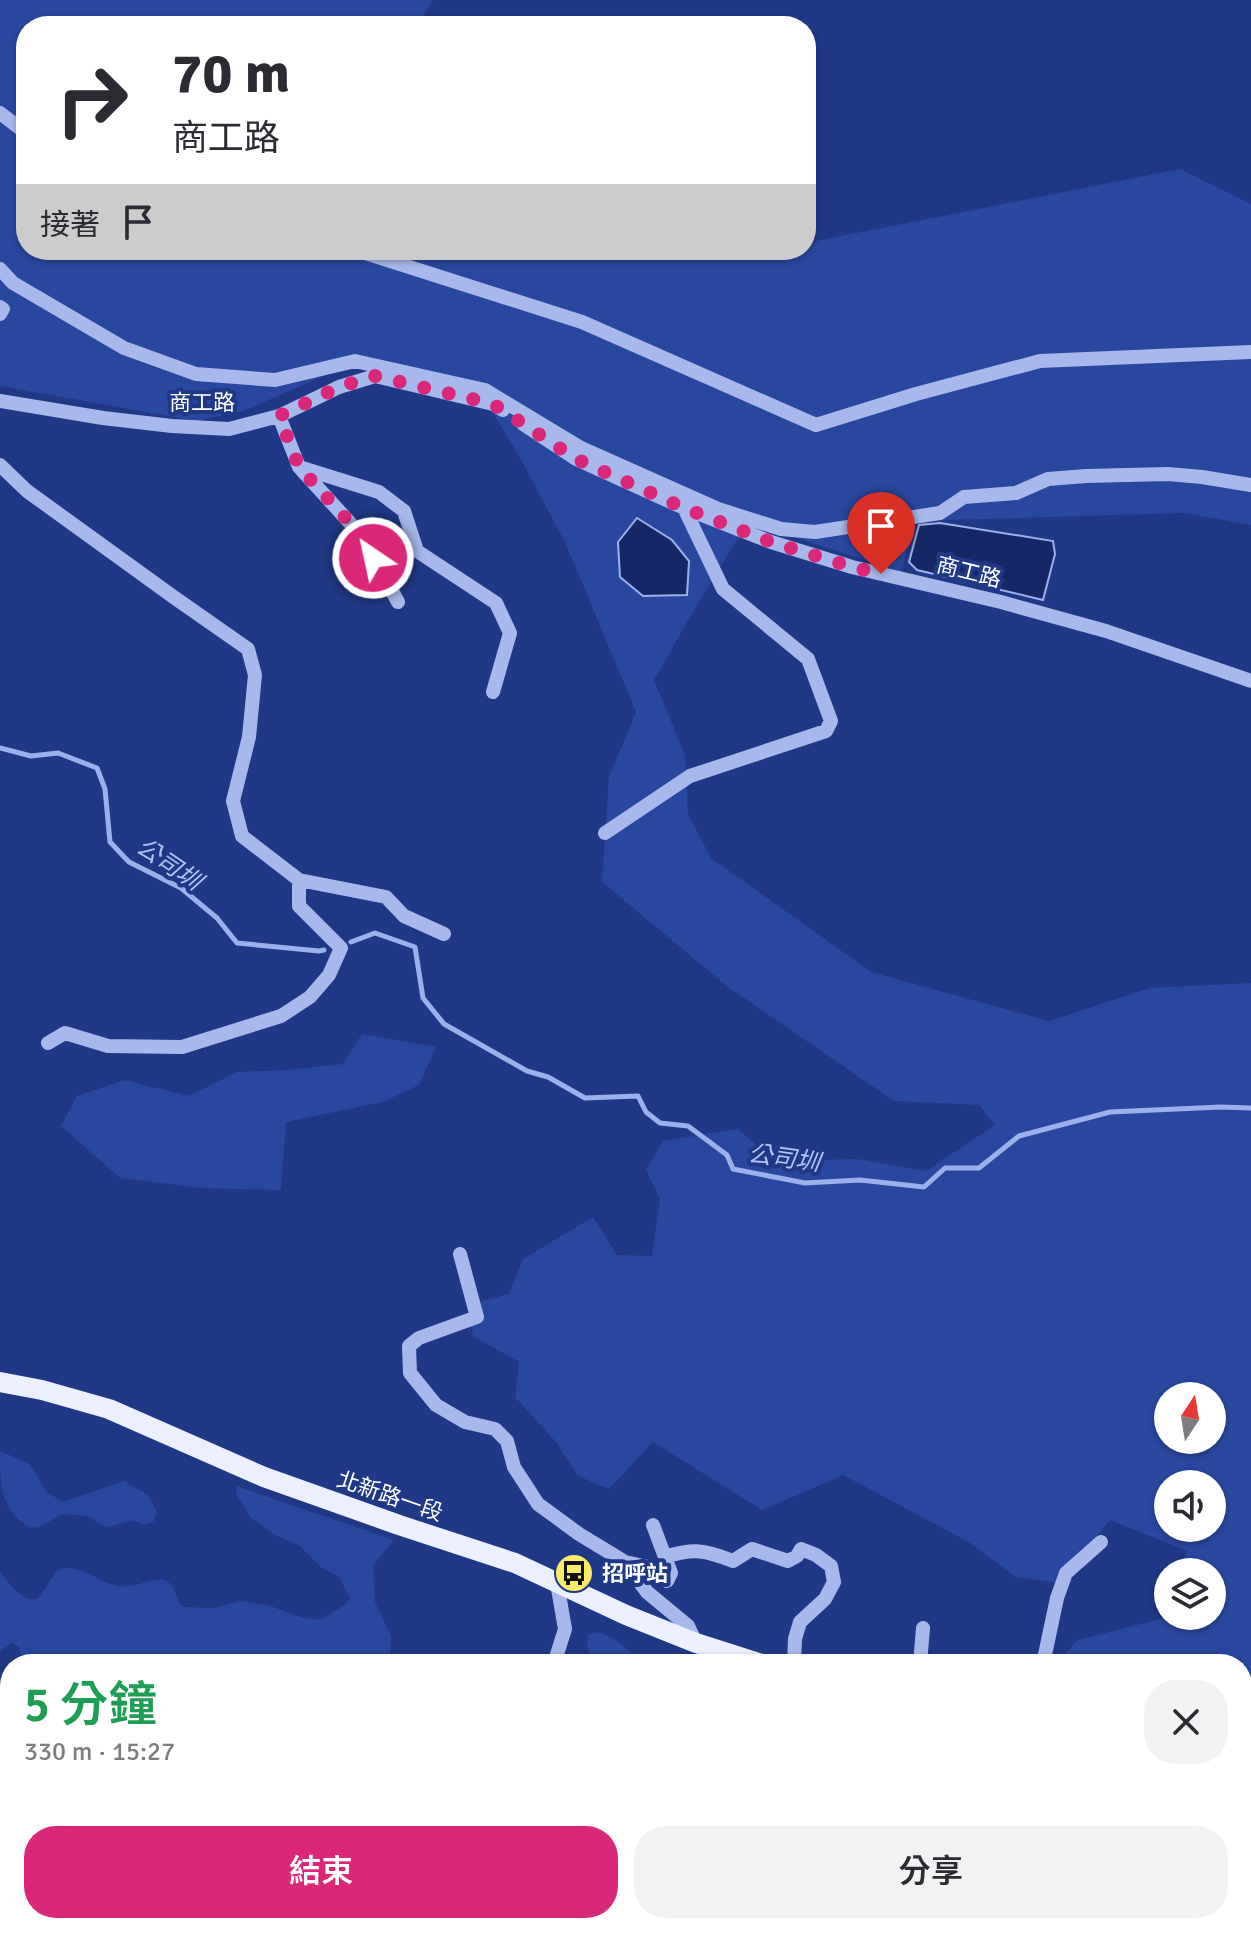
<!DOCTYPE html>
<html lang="zh-TW">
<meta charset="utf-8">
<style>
:root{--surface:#fff;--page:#f2f2f3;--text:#2b2b33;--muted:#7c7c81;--accent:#db2777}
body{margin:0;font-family:Signika,"Noto Sans TC",sans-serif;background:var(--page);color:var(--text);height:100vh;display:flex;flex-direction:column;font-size:30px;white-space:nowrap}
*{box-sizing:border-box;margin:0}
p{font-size:26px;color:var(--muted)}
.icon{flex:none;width:44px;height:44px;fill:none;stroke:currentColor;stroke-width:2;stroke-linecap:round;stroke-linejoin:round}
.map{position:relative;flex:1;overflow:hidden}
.details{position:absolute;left:0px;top:1654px;width:1252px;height:280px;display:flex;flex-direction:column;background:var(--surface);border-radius:32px 32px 0 0;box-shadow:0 2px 6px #0004}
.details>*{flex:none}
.top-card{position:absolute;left:16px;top:16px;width:800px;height:244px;border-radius:32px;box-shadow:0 2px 6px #0004;background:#fff;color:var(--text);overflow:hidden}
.needle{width:52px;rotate:12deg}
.fabs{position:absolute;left:1154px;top:1382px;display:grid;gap:16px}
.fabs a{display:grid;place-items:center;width:72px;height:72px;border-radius:50%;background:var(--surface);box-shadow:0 2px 6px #0004;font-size:40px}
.pin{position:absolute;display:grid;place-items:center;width:68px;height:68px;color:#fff;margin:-82px -34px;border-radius:50% 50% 50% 0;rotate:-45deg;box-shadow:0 0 8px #0007}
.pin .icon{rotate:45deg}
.me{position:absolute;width:88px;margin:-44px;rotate:326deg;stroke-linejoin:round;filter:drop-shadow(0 0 6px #0008)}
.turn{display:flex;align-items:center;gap:28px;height:168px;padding:0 24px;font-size:36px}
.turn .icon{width:104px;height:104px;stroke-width:2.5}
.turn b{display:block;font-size:56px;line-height:68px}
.then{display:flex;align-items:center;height:76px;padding:0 24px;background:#0003;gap:16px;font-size:30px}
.round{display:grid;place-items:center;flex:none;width:84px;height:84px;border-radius:32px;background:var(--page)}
.summary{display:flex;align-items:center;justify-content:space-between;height:136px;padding:0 24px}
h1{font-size:48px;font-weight:600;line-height:60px;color:#1e9e55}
.primary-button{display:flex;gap:16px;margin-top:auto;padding:16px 24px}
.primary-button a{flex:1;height:92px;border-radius:32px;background:var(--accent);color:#fff;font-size:32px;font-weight:600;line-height:92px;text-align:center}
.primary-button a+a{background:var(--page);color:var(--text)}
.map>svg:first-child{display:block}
</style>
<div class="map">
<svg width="1251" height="1934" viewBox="0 0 1251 1934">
<rect width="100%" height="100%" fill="#1f3986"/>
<path fill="#28479e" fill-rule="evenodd" d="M0,0H433L417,26H26V250H711L732,258L770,250H806V243L1180,169L1251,204V525L1184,513L915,521L901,572L747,522L579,451L483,391L352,364L243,411L197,421L0,386Z
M482,395L746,525L694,610L654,680L685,755L688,814L711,858L871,972L1049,1021L1150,988L1251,983V1699L1242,1698V1664H1055L1078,1640L1160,1619L1168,1599V1616H1212V1572H1179L1187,1551L1110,1520L1059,1583L1016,1577L967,1541L843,1475L762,1510L653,1442L609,1489L578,1476L556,1442L515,1397L519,1362L473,1336L467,1305L509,1294L523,1259L593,1217L617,1255L652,1256L660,1199L646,1170L663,1141L738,1129L775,1161L857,1159L926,1171L995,1125L979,1105L894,1101L728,987L602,882L609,777L636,712L565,542L520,458ZM1168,1396H1212V1440H1168ZM1168,1484H1212V1528H1168Z
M362,1034L436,1047L419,1085L383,1102L286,1122L281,1190L201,1188L120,1178L61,1126L77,1096L124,1080L189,1096L237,1072L288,1070L343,1064Z
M0,1451L30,1464L46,1491L62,1502L124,1481L148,1495L157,1512L154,1521C146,1526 141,1525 133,1520L108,1527L101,1525L88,1516L62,1514L40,1527L31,1528C0,1511 0,1486 0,1451Z
M236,1486L394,1540L373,1565L375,1602L391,1636L390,1659L397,1664L371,1662L363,1664H19L21,1655L19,1646L11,1643L0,1652V1572C12,1585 17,1600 37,1599C43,1593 54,1573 59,1570C76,1561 102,1584 118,1586C134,1589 155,1576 167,1581C173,1584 177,1600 182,1607L213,1608L240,1601L268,1605L300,1617L320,1620L343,1606L350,1599L339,1577L322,1568L300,1546L277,1536L251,1518L237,1496Z
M598,1632C617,1638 629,1650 642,1664H597C589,1653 585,1647 589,1634Z
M1242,1719L1251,1720V1819L1242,1821Z
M266,1924H320L315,1928V1934H259L264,1930Z
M426,1924H493L487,1934H426Z
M758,1924H859L864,1934H792C783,1923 771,1926 759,1929Z"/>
<path fill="#152865" stroke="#9bb1ec" stroke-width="2" d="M637,518L672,540L689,561L687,595L643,596L620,577L618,542Z
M940,523L1053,541L1055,554L1043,600L917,570L909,562L919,525Z"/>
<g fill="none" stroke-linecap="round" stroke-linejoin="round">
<path stroke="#9bb1ec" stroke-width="5" d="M0,748L31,756L58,753L97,768L105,789L110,842L129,862L181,888L217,918L237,943L319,951L324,950
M351,942L375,933L415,947L423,998L444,1024L527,1071L548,1077L585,1098L638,1096L646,1112L660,1123L688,1126L727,1155L733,1169L805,1183L860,1180L924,1187L945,1168H979L1019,1136L1110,1112L1221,1107L1251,1108"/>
<path stroke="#a7b9ea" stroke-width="14" d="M0,113L26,133
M356,250L582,322L816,425L916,394L1040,361L1251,352
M0,269L13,283L124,348L196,374L275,380L355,361L485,390L581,448L718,509L781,529L815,532L940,513L964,497L1016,493L1048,479L1086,476L1168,474L1202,477L1251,485
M0,307L3,309L0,314
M0,401L103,418L172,426L229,429L279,416L339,387L375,376L493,404L503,410
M279,416L299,467L379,492L404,511L417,551L496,603L510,633L493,692
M523,424L576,459L684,508L771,542L852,567L1001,602L1106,631L1251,681
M0,465L27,491L175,598L248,649L255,675L249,737L233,801L242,836L299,880L386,897L404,916L444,934
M299,467L361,535L398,602
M605,833L690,776L826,731L831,721L808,659L723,589L684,508
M48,1043L65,1033L108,1046L182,1047L281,1016L310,997L329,975L341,948L299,906V880
M460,1254L477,1317L419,1338L409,1346L410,1373L436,1405L465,1422L495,1429L507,1441L514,1467L538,1504L579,1534L625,1562L647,1592L688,1626L696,1643
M665,1557C694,1548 705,1550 733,1561L752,1549L788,1561L797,1556L801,1549L816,1555L831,1566L834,1582L825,1599L800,1622L795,1639L794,1664
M625,1562L653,1568L667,1581L671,1573L653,1525
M554,1664L565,1629L557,1583
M920,1664L923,1628
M1043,1664L1057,1598L1066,1573L1101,1542"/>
<path stroke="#ebeffe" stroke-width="20" d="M0,1382L42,1390L109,1409L264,1477L399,1525L515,1563L626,1615L696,1643L762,1664
M1242,1699L1251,1700"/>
</g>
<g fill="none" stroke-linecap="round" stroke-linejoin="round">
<path stroke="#db2777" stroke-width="14" stroke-dasharray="0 25.2" d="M373,558L361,535L299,467L279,416L339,387L375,376L493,404L576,459L684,508L771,542L852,567L881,574"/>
</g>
<defs>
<symbol id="bus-disc" viewBox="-11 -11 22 22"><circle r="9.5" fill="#f9ea67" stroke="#1f3986"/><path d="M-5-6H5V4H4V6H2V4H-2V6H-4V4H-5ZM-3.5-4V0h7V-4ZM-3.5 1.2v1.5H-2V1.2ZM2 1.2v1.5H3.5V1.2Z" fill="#111"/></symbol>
</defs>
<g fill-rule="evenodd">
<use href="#bus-disc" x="552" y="1551" width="44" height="44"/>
</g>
<g text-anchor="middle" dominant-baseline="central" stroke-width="8" stroke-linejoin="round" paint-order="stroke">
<g font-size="22" fill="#fff" stroke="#1f3986">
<text x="202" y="402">商工路</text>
<text transform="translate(969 572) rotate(14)">商工路</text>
<text transform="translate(390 1496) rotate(19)">北新路一段</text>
</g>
<g font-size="22" font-weight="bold" fill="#fff" stroke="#1f3986" text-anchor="start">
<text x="602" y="1573">招呼站</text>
</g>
<g font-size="24" font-style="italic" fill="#b3c4f2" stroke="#1f3986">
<text transform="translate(169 864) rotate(34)">公司圳</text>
<text transform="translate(784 1158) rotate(8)">公司圳</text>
</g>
</g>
</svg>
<div class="fabs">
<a><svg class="needle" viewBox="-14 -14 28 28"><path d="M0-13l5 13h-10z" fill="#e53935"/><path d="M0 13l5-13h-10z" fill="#7c7c81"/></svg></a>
<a><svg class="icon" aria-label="sound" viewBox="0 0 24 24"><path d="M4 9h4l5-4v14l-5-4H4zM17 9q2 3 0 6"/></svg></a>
<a><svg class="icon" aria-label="layers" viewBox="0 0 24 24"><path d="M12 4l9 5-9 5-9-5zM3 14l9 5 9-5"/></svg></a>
</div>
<div class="pin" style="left:881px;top:574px;background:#d93025"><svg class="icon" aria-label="arrive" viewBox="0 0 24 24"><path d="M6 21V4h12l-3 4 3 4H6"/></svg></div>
<svg class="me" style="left:373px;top:558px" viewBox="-20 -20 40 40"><circle r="17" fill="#db2777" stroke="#fff" stroke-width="3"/><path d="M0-11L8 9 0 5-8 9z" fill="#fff"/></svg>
<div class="top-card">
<div class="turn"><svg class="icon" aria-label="right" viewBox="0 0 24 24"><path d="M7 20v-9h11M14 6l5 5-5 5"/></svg><div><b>70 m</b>商工路</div></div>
<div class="then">接著<svg class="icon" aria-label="arrive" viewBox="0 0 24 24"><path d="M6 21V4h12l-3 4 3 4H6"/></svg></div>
</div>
<section class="details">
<div class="summary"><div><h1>5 分鐘</h1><p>330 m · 15:27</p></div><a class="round"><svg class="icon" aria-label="close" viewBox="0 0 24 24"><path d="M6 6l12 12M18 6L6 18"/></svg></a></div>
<div class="primary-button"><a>結束</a><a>分享</a></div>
</section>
</div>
